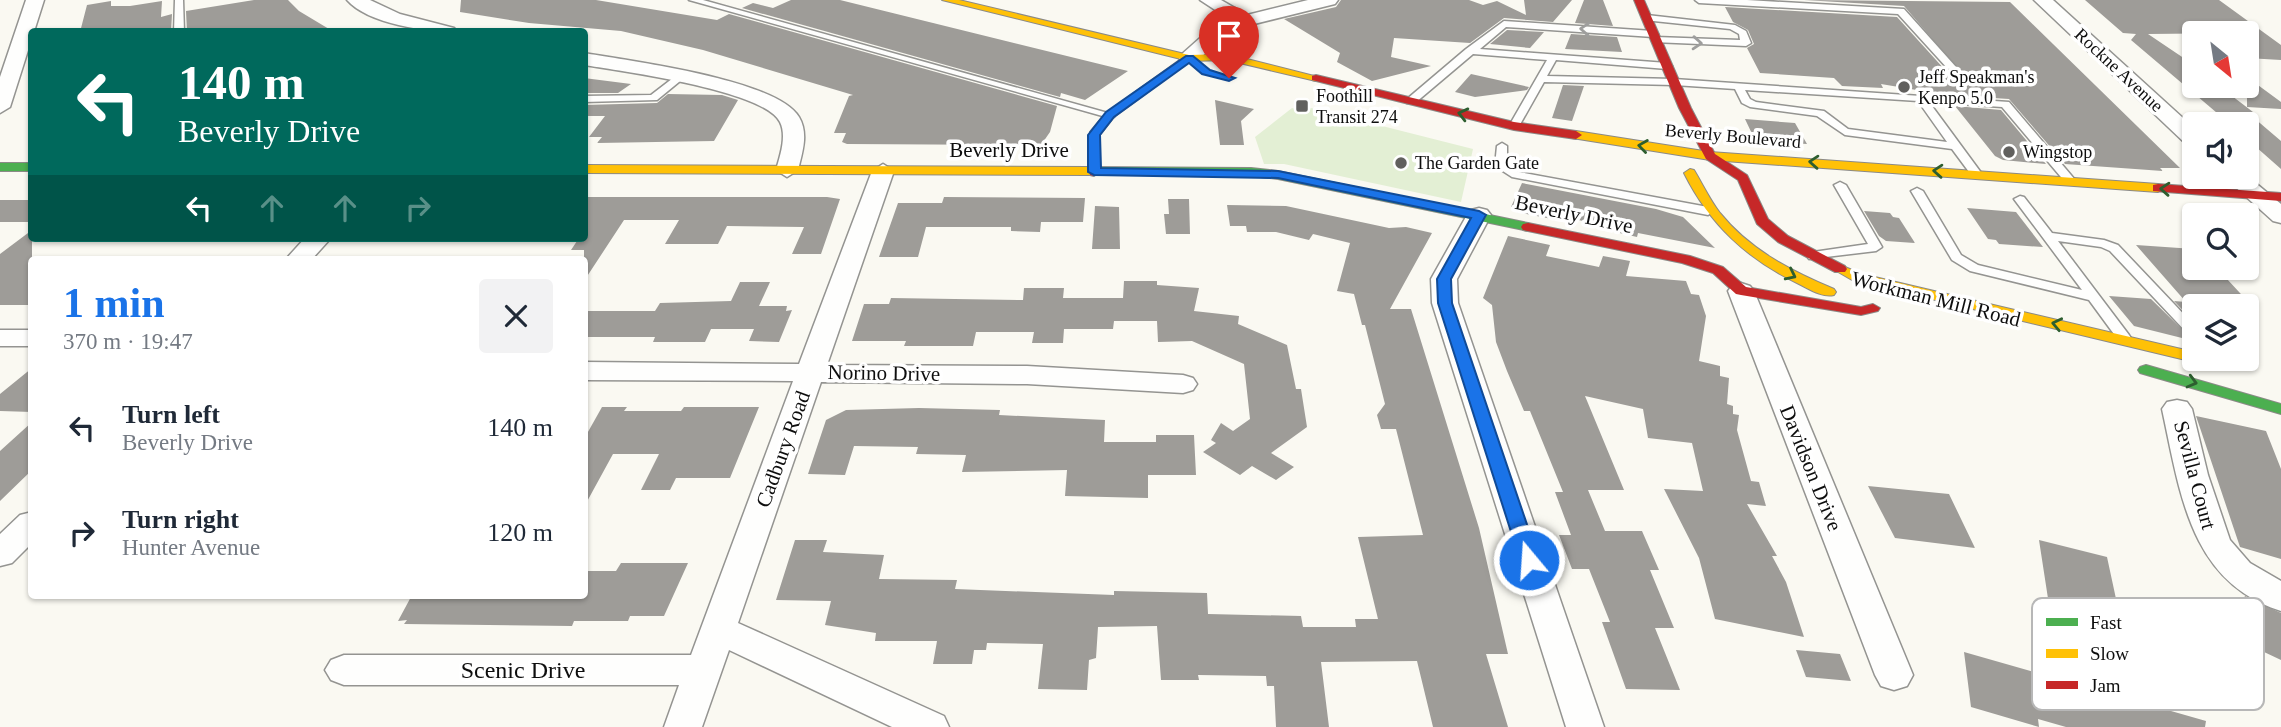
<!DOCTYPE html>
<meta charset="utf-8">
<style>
:root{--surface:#fff;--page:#f2f2f3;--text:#1f2937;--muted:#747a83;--accent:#1a73e8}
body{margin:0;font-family:"Times New Roman",serif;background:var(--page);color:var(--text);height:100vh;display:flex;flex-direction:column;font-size:26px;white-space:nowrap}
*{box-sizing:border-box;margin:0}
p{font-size:23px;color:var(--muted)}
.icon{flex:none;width:38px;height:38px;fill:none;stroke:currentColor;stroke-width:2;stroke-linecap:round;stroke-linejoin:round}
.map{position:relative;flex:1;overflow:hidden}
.side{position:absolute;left:28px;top:256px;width:560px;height:343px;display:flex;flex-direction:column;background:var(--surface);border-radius:7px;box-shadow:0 2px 5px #0004}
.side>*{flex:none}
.guide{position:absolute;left:28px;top:28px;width:560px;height:214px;border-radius:7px;box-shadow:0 2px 5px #0004;background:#00695c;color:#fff;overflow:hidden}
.needle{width:46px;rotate:150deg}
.controls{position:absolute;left:2182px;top:21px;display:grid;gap:14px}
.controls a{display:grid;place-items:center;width:77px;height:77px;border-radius:7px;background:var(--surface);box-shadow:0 2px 5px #0004;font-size:35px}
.pin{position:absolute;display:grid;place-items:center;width:60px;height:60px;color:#fff;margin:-72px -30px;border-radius:50% 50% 50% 0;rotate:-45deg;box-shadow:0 0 7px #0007}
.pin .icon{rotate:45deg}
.me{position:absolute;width:77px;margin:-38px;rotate:342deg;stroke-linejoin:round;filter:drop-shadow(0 0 5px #0008)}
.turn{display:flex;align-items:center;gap:24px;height:147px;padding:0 35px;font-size:32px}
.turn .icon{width:91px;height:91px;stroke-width:2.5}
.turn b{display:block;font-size:49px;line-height:60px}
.lanes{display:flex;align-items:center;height:66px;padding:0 35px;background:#0003;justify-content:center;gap:35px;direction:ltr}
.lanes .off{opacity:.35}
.round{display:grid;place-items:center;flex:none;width:74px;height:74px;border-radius:7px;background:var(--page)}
.summary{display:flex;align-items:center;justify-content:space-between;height:119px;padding:0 35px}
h1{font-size:42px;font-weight:800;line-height:52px;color:var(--accent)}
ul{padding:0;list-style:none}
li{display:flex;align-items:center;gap:21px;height:105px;padding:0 35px}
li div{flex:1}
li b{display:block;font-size:26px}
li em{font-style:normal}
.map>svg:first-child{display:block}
</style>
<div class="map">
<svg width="2281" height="727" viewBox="0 0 2281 727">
<rect width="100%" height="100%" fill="#faf9f2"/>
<path fill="#e3efd4" d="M1292,108L1305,112L1311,108L1473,149L1461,202L1284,164H1264L1255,137Z"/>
<path fill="#9e9c98" d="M254,0H288L299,11L334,32H187L186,11Z
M461,0H596L717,20L729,14L1057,106L1050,132L1041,145L847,144L842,142L846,133H834L849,96L853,95L703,50L621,31L529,23L460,12Z
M791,0H840L1128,71L1085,100L1061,93L1060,97L742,8L753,3L773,8Z
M1341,0H1469L1483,5L1497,1L1526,15L1524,0H1572L1553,22L1504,18L1470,43L1394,38L1391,57L1431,66L1372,81L1337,62L1340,53L1284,19L1336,7Z
M1584,0H1603L1613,26L1575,23Z
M1804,0L2010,2L2180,168H2160L2163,171L2065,164L2009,99L1946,95L1881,84L1883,88L1842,86L1834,78L1760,73L1747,48L1754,44L1748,30L1733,22L1725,7L1897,17L1946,71L1958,69L1904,6Z
M2085,0H2219L2281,45V60L2247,58V33L2148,34L2194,65V86H2219L2253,112H2247L2281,141V169L2247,139V124H2230L2131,40L2136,34L2123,33Z
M111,1V6H130L162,1L161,17L172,14L171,32H80L87,5Z
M1507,30L1544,32L1530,48L1490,44Z
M1571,34L1617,37L1622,52L1565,49Z
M1471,74L1529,87L1527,90L1475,97L1455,92Z
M2247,77L2281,102V109L2247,107Z
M584,78L631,84L618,93H584Z
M1563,85L1584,86L1572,121L1552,118Z
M668,94L722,95L738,100L714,141L597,143L602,137H589L605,116H584V105L657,103Z
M1215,100L1254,109L1241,121L1244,145H1220Z
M1955,106L2001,110L2046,164L2003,160L1995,156Z
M1745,119L1795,123L1807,144L1760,141L1754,138Z
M1522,183L1656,209L1683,217L1715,248L1638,233L1637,237L1611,231L1612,227L1559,216L1557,220L1517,212L1519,208L1511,207Z
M584,197H827L840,199L821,254H792L804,227L727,226L718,244H665L679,220H624L584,281V250H571L579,238H584Z
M944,197L1085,198L1083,222H1041L1040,232L1011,231V227H926L918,257H879L898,203H942Z
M1168,199H1189L1190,234H1166L1164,214H1169Z
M0,200H32V222H0Z
M1227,205L1286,206L1389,228L1406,227L1432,233L1390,309H1411L1479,528L1508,654H1486L1508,727H1433L1417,661L1321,662L1329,727H1276L1274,686H1267L1266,676L1198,675L1199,680H1161L1157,626L1098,627L1096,658L1089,660L1087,690L1038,689L1043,644L987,643L986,650H974L972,664H933L937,641H875L876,633L825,625L831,601L776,600L795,540H827L823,552L884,555L879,579L957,580L955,589L1114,595V591L1207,593L1208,614L1301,616L1303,627H1356L1355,619H1378L1358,537L1423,535L1396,429H1381L1377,415L1385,404L1365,325H1362L1354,294L1337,291L1350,243L1313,234L1309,240L1276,232H1247L1246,226H1230Z
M1095,206L1119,207L1120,249H1092Z
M1967,208L2016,212L2043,247L1999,244L1996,240L1988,239Z
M1864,211L1890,213L1893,217L1899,218L1915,243L1886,241L1879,236Z
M32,230V305H0V254Z
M1508,236L1550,245L1546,256L1599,267L1603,256L1630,261L1626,276L1686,281L1691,294L1699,295L1706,316L1699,361L1720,366V376L1729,378L1727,404L1733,406V414L1739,415L1737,430L1751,481L1759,482L1766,506L1747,504L1777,556H1772L1786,582L1804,637L1715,619L1699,558L1664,489L1703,491L1692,443L1648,438L1643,409L1585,396L1624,490H1588L1605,531H1642L1659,570H1650L1674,628H1655L1680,690L1626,689L1602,622H1610L1589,569H1572L1559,535H1571L1555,492H1563L1530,411H1524L1507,371L1496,342L1492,305L1483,298Z
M2136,245L2194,249V268L2207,278L2227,279L2252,306H2194V322L2174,301L2186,302Z
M1124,281H1157V285L1199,288L1194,311L1239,316L1238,324L1287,345L1296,389H1301L1307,427L1271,453L1294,467L1276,480L1252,466L1240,475L1203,452L1216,443L1211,440L1221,423L1233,431L1250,419L1244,364L1192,341L1158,342L1157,321H1114L1113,329H1064L1063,343H1032L1034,332H976L973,346H904L906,341H852L864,304H889L891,298L1023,300L1024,288H1064L1063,298H1123Z
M740,282H770L759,306H787L786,311L792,310L779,342L749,341L754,329H711L705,342H653L655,337H584V311H655L660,303L731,301Z
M2109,296L2151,299L2194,341L2134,326Z
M32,368V412L0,411V394Z
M602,407H627L624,411H681L684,407H759L730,478H676L670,490H641L659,454H613L584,507V439Z
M919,408L1000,410L999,415L1105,420L1104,442H1156V435H1194L1196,475H1148V498L1065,496L1067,470L962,472L966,455L916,454L918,447L854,446L845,475L808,474L826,420L846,410Z
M2196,416L2266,431L2281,469V559L2240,547Z
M32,422V470L0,501V451Z
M1868,486L1949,494L1975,548L1895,538Z
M2039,540L2107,557L2121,622L2138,627L2157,707L2206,721L2205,727H2066L2038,719L2039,727L1971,707L1964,652L2080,685L2068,609L2049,605Z
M621,563H688L664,616H630L628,621H574L572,626L404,624L407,620L398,621L412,595H584V571H616Z
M2245,596L2281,613V660L2226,634Z
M1796,650L1840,654L1851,681L1806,677Z"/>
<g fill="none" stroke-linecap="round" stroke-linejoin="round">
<defs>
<path id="lane" d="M175,0H183L184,32H174Z
M689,0H703L1115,115L1114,117H1106Z
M1695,0H1747L1904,9L1956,67L1948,69L1898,14L1699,3Z
M1647,15L1735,25L1746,31L1751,43L1746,46L1653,42V38L1656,37L1740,40L1739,34L1730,29L1644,20L1643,18Z
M1504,21L1653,31L1658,34L1653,37L1506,27L1480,49L1667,63L1672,66L1667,69L1556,60L1547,76L1674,79L2009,102L2076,181L2070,184L2066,183L2002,107L1929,102L1982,174L1976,177L1972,176L1952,149L1845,135L1817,116L1750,107L1742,103L1735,89L1674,85L1544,82L1518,128H1510L1509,126L1547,60L1473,54L1415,103H1407V99L1466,49ZM1745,90L1918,101L1947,142L1848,129L1824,111L1756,102L1750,99Z
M677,75L685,77L657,100L584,102V96L651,95Z
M1502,143L1507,146V165L1519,172L1708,207L1714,211L1708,215L1512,177L1495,166L1497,146Z
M1840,182L1846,185L1882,247L1876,251L1809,259L1807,256L1809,253L1813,252L1868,244L1834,185Z
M1917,188L1923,191L1961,255L1978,265L2082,290L2014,199L2020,196L2024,197L2052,233L2104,240L2118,245L2194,325V336L2189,335L2110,251L2101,247L2058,241L2129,335L2131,338L2129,341H2119L2089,300L1970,271L1952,260L1911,191Z
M2208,359H2222L2224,363L2217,367L2212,366Z"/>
<path id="street" d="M26,0H44L10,107L0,113V77Z
M347,0H370L400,14L454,28L457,32C427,32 368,24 347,0Z
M1200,0H1221L1247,15L1308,0H1338L1335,4L1230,30L1196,62H1182L1179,58L1182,54L1218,22L1229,19Z
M2034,0H2053L2194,128V145L2186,144Z
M584,53C629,61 776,79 799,117C809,134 802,153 798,170L787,177L776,170C780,156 787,136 780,122C764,90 621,71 584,65Z
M883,164L894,171L827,365L1027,366L1183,375L1193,378L1197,384L1193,390L1183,393L1027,384L821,382L738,623L944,716L949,727H892L729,650L702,727H664L679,685H344L331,680L325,670L331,660L344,655H691L793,381L584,380V362L799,364L872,171Z
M2247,176L2281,204V223L2273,221L2224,177Z
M1479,208L1487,210L1491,215L1457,279L1458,303L1604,727H1566L1432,303L1431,279L1467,215L1471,210Z
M305,238H331L312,259H286Z
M1741,283L1750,286L1754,291L1913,675L1907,686L1894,690L1881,686L1875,675L1728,291L1732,286Z
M0,330H32V346H0Z
M2177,400L2187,402L2192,409L2208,475L2230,540L2250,563L2281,581V611C2189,582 2180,491 2162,409L2167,402Z
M32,512V543L12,563L0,566V534L20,515Z"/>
<path id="fast" d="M0,163H32V171H0Z
M1089,167L1251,168L1278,171L1528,223L1535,227L1528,231L1278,179L1251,176L1085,174V168Z
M2146,365L2281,404V414L2140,373L2138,370L2140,367Z"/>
<path id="slow" d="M942,0H959L1189,55L1227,54L1322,78L1316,81L1227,60L1189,61Z
M1576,131L1710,152L2158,184L2164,188L2158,192L1710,160L1572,138V132Z
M584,165L1089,167L1095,171L1089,175L584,173Z
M1690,169L1694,170C1703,185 1710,200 1720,213C1750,250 1791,271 1834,289L1836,292L1834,295C1823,298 1809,289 1799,284C1747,259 1710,225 1684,173Z
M1840,265L1862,274L2194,352V359H2201L2194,362L1852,280L1833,269Z"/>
<path id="jam" d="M1634,0H1644L1691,108L1715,154L1747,175L1768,219L1788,236L1845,266L1847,269L1845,272H1835L1778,242L1757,224L1738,180L1706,159L1679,108Z
M1185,56L1194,58L1114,117L1100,135V172L1094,176L1090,175V132L1106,113Z
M1316,75L1514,122L1576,131L1582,135L1576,139L1514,130L1312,80V76Z
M2158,184L2281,193V201L2153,191V185Z
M1528,223L1690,256L1723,267L1746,287L1861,307L1873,304L1880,308L1878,311L1861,315L1741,295L1736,294L1713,273L1682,263L1523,230L1521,227L1523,224Z"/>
</defs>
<use href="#lane" stroke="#949491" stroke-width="3"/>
<use href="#street" stroke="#949491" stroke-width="3"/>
<use href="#fast" stroke="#8b8a87" stroke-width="2"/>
<use href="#slow" stroke="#8b8a87" stroke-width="2"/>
<use href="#jam" stroke="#8b8a87" stroke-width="2"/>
<use href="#lane" fill="#fefefd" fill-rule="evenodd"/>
<use href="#street" fill="#fefefd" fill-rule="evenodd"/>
<use href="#fast" fill="#4caf50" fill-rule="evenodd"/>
<use href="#slow" fill="#ffc107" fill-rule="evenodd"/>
<use href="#jam" fill="#c62828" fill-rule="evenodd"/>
</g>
<defs><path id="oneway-chevron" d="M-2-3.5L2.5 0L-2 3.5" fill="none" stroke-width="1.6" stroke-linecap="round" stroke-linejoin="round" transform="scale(1.75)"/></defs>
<g stroke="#9e9e9d">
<use href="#oneway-chevron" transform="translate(1585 29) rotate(-176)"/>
<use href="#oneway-chevron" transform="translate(1697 43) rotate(4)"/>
</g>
<g stroke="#2d5e2f">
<use href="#oneway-chevron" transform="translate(1463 114) rotate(-166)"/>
<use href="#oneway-chevron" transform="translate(1643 146) rotate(-172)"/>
<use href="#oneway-chevron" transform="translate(1814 162) rotate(-176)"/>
<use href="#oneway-chevron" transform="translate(1938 171) rotate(-176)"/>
<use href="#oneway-chevron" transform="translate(2165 189) rotate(-176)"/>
<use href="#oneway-chevron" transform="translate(1791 275) rotate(26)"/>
<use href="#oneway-chevron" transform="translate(2057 324) rotate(-168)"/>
<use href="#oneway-chevron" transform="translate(2192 382) rotate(15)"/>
</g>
<path fill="#1a73e8" stroke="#114b97" stroke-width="2" d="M1186,56H1193L1210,70L1235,78L1229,81L1202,74L1189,63L1114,117L1100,135L1101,168L1278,171L1479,211L1486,215L1451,279L1452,303L1539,560L1536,565L1529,567L1520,560L1438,303L1437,279L1471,218L1278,178L1094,175L1088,172V135L1106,112Z"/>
<g fill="#61605e" stroke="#fff" stroke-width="2.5">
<circle cx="1904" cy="87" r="7"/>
<rect x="1295" y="99" width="14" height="14" rx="3.5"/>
<circle cx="2009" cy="152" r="7"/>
<circle cx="1401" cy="163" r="7"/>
</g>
<g text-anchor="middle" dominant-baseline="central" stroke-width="7" stroke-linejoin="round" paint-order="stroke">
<g font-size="18" fill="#0e0e0e" stroke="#fff">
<text transform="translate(2119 70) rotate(43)">Rockne Avenue</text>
<text transform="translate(1733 136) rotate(5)">Beverly Boulevard</text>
</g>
<g font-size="18" fill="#0e0e0e" stroke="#fff" text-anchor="start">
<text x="1918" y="77">Jeff Speakman's<tspan x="1918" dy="21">Kenpo 5.0</tspan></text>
<text x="1316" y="96">Foothill<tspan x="1316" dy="21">Transit 274</tspan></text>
<text x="2023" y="152">Wingstop</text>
<text x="1415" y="163">The Garden Gate</text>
</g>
<g font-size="21" fill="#0e0e0e" stroke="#fff">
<text x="1009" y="150">Beverly Drive</text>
<text transform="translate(1574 214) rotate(12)">Beverly Drive</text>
<text transform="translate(1936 299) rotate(14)">Workman Mill Road</text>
<text transform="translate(884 373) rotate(1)">Norino Drive</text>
<text transform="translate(783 449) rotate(-70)">Cadbury Road</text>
<text transform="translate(1811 468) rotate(68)">Davidson Drive</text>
<text transform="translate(2195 475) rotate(75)">Sevilla Court</text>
</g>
<g font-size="24" fill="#0e0e0e" stroke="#fff">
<text x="523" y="670">Scenic Drive</text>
</g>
</g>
<rect x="2032" y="598" width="232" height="112" rx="10" fill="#fff" stroke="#b7b7b7" stroke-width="2"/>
<rect x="2046" y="618" width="32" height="8" fill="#4caf50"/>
<rect x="2046" y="649" width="32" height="9" fill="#ffc107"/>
<rect x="2046" y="681" width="32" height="8" fill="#c62828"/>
<g font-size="19" fill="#0e0e0e">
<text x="2090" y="629">Fast</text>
<text x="2090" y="660">Slow</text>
<text x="2090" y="692">Jam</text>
</g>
</svg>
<div class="controls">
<a><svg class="needle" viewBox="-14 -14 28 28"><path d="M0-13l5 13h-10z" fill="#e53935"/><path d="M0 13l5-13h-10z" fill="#747a83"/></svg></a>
<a><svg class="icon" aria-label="sound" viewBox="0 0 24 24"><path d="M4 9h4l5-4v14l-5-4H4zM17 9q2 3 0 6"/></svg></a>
<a><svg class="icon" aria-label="search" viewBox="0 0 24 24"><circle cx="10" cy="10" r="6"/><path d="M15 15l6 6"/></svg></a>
<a><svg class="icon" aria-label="layers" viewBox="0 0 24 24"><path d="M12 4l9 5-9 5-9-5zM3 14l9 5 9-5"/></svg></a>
</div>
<div class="pin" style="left:1229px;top:78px;background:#d93025"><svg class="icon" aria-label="arrive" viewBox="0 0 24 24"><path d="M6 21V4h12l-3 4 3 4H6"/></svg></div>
<svg class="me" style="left:1529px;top:560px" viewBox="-20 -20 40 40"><circle r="17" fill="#1a73e8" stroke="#fff" stroke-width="3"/><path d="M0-11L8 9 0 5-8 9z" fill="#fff"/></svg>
<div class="guide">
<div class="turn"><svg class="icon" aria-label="left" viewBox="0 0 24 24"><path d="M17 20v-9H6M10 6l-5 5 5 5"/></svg><div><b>140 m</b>Beverly Drive</div></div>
<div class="lanes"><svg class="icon" aria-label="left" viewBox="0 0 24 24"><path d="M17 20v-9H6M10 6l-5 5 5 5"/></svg><svg class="icon off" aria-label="ahead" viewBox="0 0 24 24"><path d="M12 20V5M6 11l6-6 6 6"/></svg><svg class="icon off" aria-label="ahead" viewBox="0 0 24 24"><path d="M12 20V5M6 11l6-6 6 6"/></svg><svg class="icon off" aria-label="right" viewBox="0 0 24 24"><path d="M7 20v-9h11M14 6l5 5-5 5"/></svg></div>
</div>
<section class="side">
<div class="summary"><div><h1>1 min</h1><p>370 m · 19:47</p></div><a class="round"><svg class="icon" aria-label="close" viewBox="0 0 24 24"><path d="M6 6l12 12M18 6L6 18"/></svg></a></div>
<ul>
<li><svg class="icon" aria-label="left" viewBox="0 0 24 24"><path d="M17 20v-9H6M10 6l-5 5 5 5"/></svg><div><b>Turn left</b><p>Beverly Drive</p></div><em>140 m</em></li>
<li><svg class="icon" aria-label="right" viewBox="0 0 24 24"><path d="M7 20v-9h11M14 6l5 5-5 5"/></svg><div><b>Turn right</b><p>Hunter Avenue</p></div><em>120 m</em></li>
</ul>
</section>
</div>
